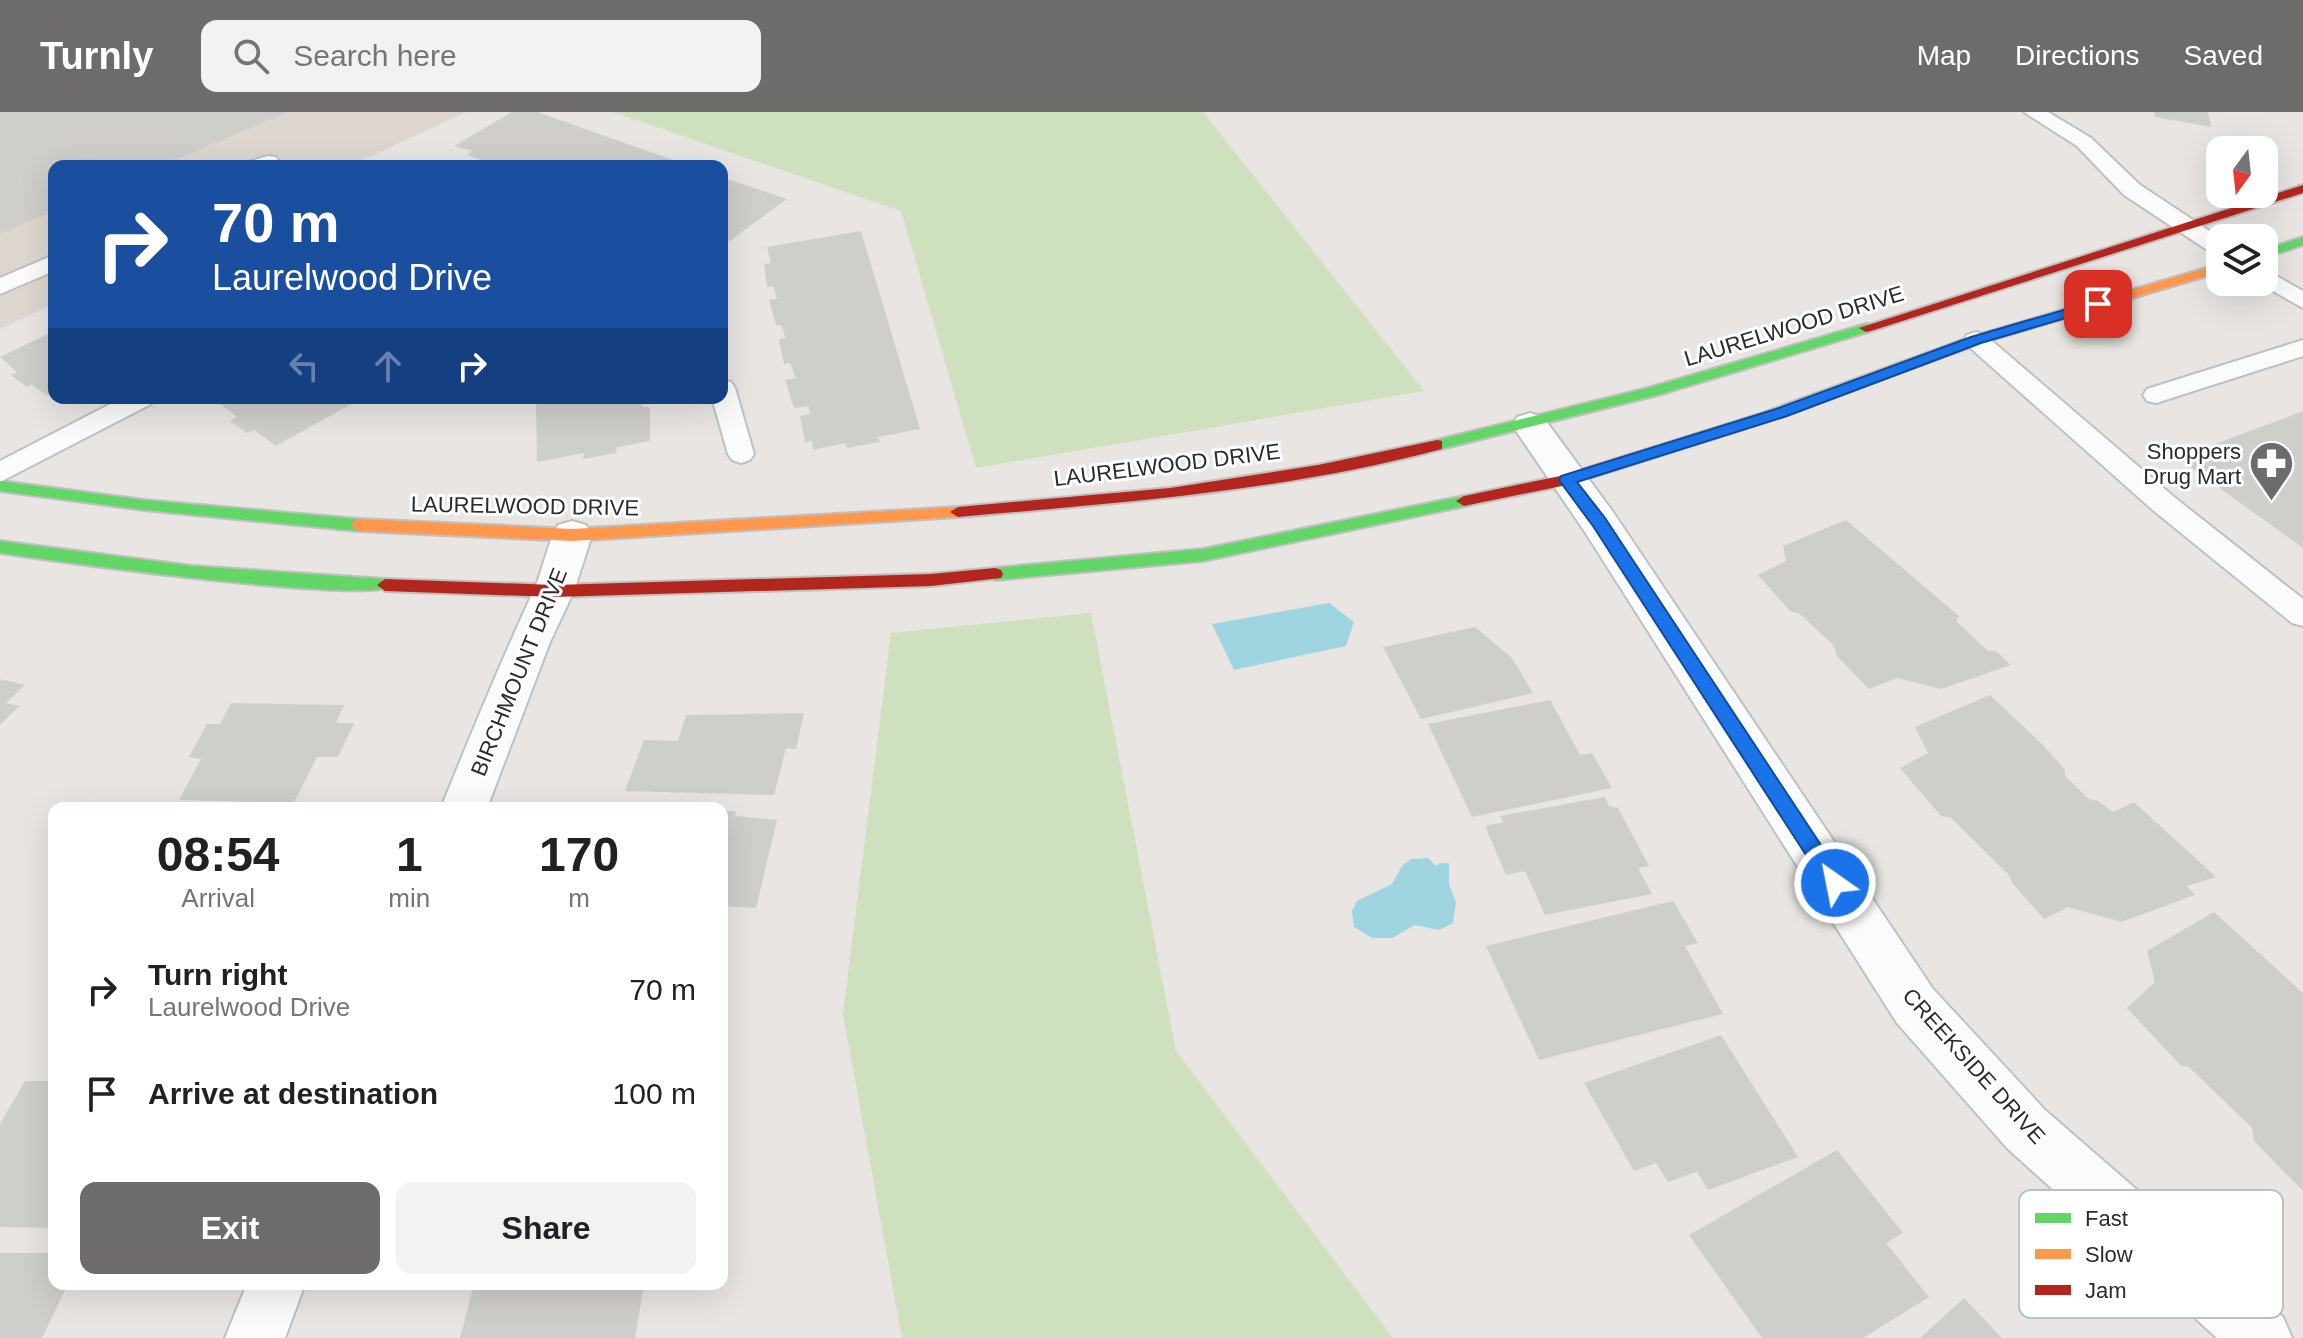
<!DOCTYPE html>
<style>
:root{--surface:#fff;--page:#f2f2f2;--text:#202124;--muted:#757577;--accent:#6d6c6b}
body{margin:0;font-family:Helvetica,sans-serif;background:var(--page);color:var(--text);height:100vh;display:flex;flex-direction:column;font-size:30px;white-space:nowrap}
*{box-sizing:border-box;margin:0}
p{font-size:26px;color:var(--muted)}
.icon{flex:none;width:44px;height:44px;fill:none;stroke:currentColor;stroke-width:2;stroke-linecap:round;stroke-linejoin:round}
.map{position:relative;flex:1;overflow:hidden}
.drawer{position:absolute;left:48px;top:690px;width:680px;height:488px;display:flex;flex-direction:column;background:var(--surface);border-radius:16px;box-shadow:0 8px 32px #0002}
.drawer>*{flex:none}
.banner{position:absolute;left:48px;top:48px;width:680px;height:244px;border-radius:16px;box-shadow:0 8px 32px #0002;background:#1a4fa0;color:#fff;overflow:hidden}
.needle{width:52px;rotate:195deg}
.fabs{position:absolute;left:2206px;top:24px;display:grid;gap:16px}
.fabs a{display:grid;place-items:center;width:72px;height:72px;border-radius:16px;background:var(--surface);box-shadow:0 8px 32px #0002;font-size:40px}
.pin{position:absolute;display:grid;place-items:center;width:68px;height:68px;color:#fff;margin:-34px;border-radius:16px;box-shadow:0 4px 12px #0006}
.me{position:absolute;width:88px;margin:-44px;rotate:327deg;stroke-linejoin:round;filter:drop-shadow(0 0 6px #0008)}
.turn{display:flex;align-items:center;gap:28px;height:168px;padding:0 32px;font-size:36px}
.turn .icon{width:104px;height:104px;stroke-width:2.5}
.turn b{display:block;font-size:56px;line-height:68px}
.lanes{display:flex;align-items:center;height:76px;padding:0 32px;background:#0003;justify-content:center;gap:40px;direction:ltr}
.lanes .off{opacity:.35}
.eta{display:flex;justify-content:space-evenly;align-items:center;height:136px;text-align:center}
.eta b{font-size:48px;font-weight:600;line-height:56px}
.action{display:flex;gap:16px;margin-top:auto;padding:16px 32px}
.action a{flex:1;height:92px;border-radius:16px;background:var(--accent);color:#fff;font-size:32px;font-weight:600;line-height:92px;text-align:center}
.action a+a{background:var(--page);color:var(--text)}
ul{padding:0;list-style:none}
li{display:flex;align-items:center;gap:24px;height:104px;padding:0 32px}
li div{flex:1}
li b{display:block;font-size:30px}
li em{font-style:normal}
header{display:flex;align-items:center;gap:48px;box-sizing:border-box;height:112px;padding:0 40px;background:var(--accent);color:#fff}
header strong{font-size:38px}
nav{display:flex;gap:44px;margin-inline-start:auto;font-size:28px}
.search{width:560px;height:72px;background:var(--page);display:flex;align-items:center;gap:20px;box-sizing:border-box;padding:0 28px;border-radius:16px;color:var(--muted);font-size:30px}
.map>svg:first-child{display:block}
</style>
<header>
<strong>Turnly</strong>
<div class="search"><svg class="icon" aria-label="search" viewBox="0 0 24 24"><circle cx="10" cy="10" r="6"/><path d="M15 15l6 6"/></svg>Search here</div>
<nav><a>Map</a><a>Directions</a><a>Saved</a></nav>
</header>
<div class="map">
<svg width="2303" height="1226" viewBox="0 0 2303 1226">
<rect width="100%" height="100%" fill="#e8e5e2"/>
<path fill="#ded7cf" d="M0,0H466L350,54H54V192L0,217Z"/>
<path fill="#cfe0bf" d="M613,0H1203L1424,279L976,356L901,99Z
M1091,501L1176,939L1393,1226H902L843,902L891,521Z"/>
<path fill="#9fd4e1" d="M1329,491L1354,510L1346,534L1234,558L1212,512Z
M1428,746L1436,754L1440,751H1449V773L1456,790L1453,811L1439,818L1415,813L1392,826H1372L1354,815L1352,799L1357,789L1392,772L1402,754L1411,747Z"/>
<path fill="#d0cecb" d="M0,0H288L160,54H54V99L0,122Z
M512,0H537L690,54H511L499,50L495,53L467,43L472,39L454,34Z
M2154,0H2208L2211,15L2155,5Z
M722,65L787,87L724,133Z
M861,119L920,317L878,325L880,330L847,336L845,331L813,338L812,329L805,330L800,304L810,302L808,294L794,296L785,268L796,266L790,251L784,252L779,227L786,226L781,213H776L769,188L777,187L773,174L767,175L764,152L771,151L767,135Z
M54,219V281L48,284L32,273L27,275L11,263L17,260L0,245Z
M229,286H362L276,334L254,318L247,321L230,309L237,305L220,291Z
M536,286H641L642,295H650V329L617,335L616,341L583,347L584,341L537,350Z
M2303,299V436L2178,346Z
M1846,408L1959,504L1956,509L1988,539H1996L2011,553L1941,577L1897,566L1869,577L1837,544L1833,533L1800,502L1790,499L1758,463L1786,449L1783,434Z
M1475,515L1512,546L1533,581L1421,607L1383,535Z
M0,567L25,573L6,591L19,594L0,613Z
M1990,583L2042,632L2065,658V664L2089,687L2098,689L2113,700L2134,690L2216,765L2187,774L2195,783L2121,810L2068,795L2044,807L2013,772L2008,762L1951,706L1941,704L1900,656L1928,641L1915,615Z
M1550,588L1580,643L1592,641L1612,676L1472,705L1428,612Z
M231,591L344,593L336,611H354L338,645H317L294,691L179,688L201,647L189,645L207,612H220Z
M804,601L796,637L786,636L774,683L625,679L644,628L678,629L686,603Z
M1605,685L1609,694L1618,696L1649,754L1638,756L1652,782L1545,803L1525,759L1506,763L1485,714L1504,710L1500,704Z
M722,699H736L735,704L777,708L756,796L722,794Z
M1673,789L1698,831L1685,834L1723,902L1539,948L1486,834Z
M2214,800L2303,881V1079L2254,1029L2252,1016L2189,955L2181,954L2127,896L2155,870L2147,839Z
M1721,923L1798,1045L1708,1078L1697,1060L1668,1070L1656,1051L1634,1059L1584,971Z
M25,969H54V1116L0,1115V1012Z
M1837,1038L1903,1121L1886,1131L1929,1185L1863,1226H1762L1689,1123Z
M0,1141H54V1172H68L42,1226H0Z
M474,1172H644L635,1226H460Z
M1964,1186L2002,1226H1920Z"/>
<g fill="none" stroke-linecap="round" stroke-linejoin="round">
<defs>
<path id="lane" d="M2024,0H2048L2091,26L2140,73L2220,126V143L2212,141L2124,83L2077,34Z
M268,44L276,45L279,50L276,54H248L251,49Z
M54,143V159L0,182V166Z
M2264,157L2303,179V196L2257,170H2264Z
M1976,220L1985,223L2174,385L2303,487V514L2292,511L2154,399L1967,233L1964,228L1967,223Z
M2303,228V244L2156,291L2147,289L2143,283L2147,277Z
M722,268L731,270L735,276L754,342L750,348L741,351L732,348L728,342L712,286H722Z
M122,286H155L151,292L0,370V349Z"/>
<path id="street" d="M1530,301L1543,305L1613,400L1933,877L2045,998L2283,1205L2292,1226H2217L2007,1036L1897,911L1585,420L1512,313L1517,305Z
M572,409L586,413L592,423L574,479L550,530L487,696H441C470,624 500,552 532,482C543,460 546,434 558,413Z
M247,1172H305L285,1226H225Z"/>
<path id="fast" d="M2303,125V133L2264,146V138Z
M1866,212L1871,213V219L1658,283L1437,338L1429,333L1437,328L1648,276Z
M0,369L144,388L358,407L366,413L358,419L144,398L0,379Z
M1464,384L1470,385L1472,389L1470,393L1203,449L995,468L987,462L995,456L1203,437Z
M0,429L192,454L385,467L393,473C377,494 46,448 0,441Z"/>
<path id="slow" d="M2220,152V160L1981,231L1762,311H1752L1750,308L1752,305L1971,225Z
M958,395L966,400L958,405L572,429L358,419L350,413L358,407L572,417Z"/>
<path id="jam" d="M2303,73V81L1871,219L1866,220L1859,216Z
M1757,303L1762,305V311L1567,373L1464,394L1456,389L1464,384L1565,363Z
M1437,328L1442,329V337C1285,379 1120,391 958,405L950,400L958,395L1170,376L1318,353Z
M995,456L1001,458L1003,462L1001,466L931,474L554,485L385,479L377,473L385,467L554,473L931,462Z"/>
</defs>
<use href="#lane" stroke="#c1c0c0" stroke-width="4"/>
<use href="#street" stroke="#c1c0c0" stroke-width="4"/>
<use href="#fast" stroke="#c1c0c0" stroke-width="4"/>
<use href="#slow" stroke="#c1c0c0" stroke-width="4"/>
<use href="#jam" stroke="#c1c0c0" stroke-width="4"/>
<use href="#lane" fill="#fcfbfb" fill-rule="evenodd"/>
<use href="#street" fill="#fcfbfb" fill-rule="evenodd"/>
<use href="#fast" fill="#63d668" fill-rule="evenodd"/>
<use href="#slow" fill="#ff974d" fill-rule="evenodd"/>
<use href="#jam" fill="#b3261e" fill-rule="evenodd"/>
</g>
<path fill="#1a73e8" stroke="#114b97" stroke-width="2" d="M2098,188L2103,189V195L1981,231L1787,304L1577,370L1605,406L1842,765L1845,771L1842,777L1835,780L1828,777L1593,414L1559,368L1561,364L1776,297L1971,225Z"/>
<defs>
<symbol id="pharmacy-pin" viewBox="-11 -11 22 30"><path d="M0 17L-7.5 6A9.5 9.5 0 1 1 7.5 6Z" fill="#6d6c6b" stroke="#fff"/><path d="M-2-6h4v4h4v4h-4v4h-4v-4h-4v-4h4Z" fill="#fff"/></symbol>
</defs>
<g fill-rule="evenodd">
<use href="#pharmacy-pin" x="2246" y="326" width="51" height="69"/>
</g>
<g text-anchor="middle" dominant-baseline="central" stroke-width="6" stroke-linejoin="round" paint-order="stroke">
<g font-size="22" fill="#2b2b2b" stroke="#fff">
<text transform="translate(1794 214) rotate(-17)">LAURELWOOD DRIVE</text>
<text transform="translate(1167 353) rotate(-7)">LAURELWOOD DRIVE</text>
<text transform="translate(525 394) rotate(1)">LAURELWOOD DRIVE</text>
<text transform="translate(519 560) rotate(-68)">BIRCHMOUNT DRIVE</text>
<text transform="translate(1974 954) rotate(48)">CREEKSIDE DRIVE</text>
</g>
<g font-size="22" fill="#2b2b2b" stroke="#fff" text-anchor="end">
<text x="2241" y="339">Shoppers<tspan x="2241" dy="25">Drug Mart</tspan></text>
</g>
</g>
<rect x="2019" y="1078" width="264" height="128" rx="12" fill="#fff" stroke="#bfbfbf" stroke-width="2"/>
<rect x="2035" y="1101" width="36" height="10" fill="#63d668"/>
<rect x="2035" y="1137" width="36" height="10" fill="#ff974d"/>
<rect x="2035" y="1173" width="36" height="10" fill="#b3261e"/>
<g font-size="22" fill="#2b2b2b">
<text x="2085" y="1114">Fast</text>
<text x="2085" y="1150">Slow</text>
<text x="2085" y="1186">Jam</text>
</g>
</svg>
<div class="fabs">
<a><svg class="needle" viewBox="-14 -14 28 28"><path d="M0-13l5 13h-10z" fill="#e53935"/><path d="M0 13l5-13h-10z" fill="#757577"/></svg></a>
<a><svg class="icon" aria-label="layers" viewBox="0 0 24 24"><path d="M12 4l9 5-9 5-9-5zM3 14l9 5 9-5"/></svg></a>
</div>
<div class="pin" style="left:2098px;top:192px;background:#d93025"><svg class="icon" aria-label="arrive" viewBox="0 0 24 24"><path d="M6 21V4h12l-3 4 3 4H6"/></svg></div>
<svg class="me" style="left:1835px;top:771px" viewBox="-20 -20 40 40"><circle r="17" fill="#1a73e8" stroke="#fff" stroke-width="3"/><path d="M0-11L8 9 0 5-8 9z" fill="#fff"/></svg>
<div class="banner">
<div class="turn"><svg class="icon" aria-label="right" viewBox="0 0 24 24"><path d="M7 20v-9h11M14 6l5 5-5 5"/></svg><div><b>70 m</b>Laurelwood Drive</div></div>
<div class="lanes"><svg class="icon off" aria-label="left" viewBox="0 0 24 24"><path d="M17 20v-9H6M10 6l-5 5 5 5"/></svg><svg class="icon off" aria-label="ahead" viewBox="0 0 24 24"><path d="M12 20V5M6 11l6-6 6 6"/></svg><svg class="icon" aria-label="right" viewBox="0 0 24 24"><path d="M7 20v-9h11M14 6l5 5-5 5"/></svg></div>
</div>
<section class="drawer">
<div class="eta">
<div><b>08:54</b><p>Arrival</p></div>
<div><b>1</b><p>min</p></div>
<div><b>170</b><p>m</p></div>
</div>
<ul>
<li><svg class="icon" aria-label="right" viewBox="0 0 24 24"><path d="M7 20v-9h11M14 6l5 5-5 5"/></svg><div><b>Turn right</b><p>Laurelwood Drive</p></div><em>70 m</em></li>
<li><svg class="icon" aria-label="arrive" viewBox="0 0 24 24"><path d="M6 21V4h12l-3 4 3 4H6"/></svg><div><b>Arrive at destination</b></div><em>100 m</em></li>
</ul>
<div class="action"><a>Exit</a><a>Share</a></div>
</section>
</div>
